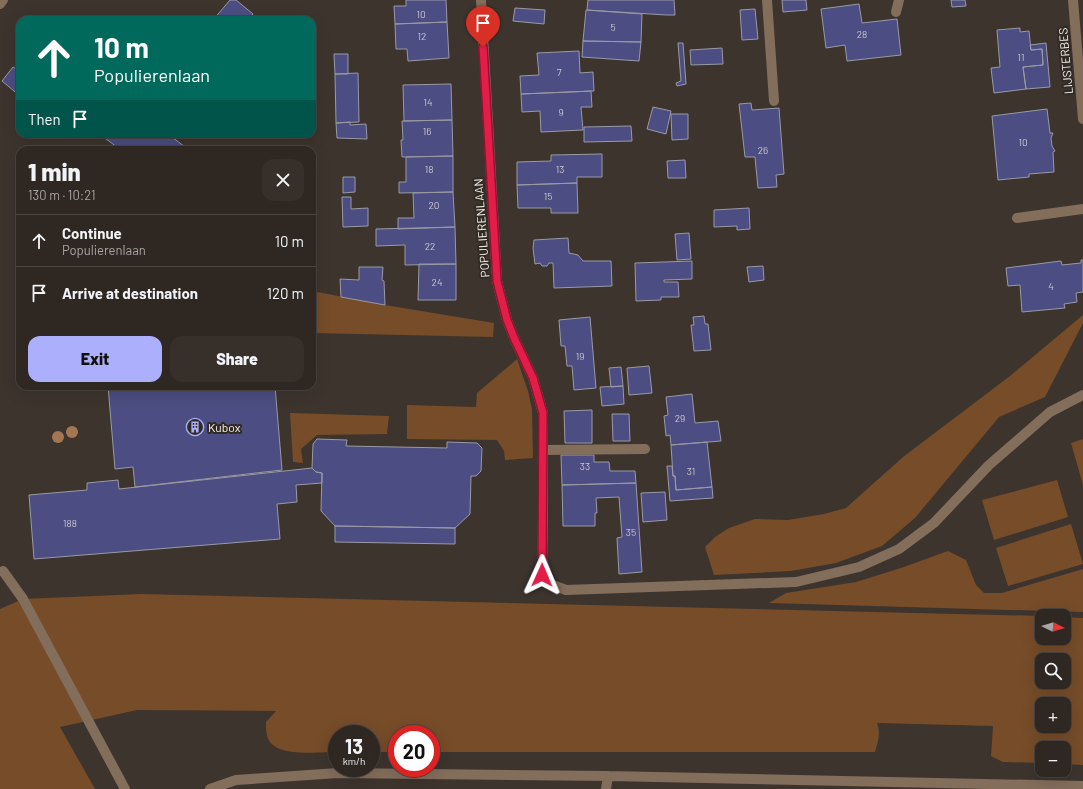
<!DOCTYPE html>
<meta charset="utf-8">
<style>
:root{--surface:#2e2722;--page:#362f2a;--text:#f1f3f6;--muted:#a7a5a5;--line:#494440;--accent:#acaffb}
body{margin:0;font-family:Barlow,sans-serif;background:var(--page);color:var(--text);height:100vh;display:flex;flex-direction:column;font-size:15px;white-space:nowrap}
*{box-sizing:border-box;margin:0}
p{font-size:13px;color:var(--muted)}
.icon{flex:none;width:22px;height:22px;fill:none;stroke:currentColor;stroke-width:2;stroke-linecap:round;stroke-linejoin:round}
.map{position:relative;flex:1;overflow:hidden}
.sheet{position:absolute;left:16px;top:146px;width:300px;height:244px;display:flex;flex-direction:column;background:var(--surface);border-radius:12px;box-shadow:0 4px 16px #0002,0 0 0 1px var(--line)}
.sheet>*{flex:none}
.guide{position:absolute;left:16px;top:16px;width:300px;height:122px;border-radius:12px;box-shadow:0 4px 16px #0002,0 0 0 1px var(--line);background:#00695c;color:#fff;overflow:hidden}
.needle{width:26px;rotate:95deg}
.tools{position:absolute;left:1035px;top:609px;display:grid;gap:8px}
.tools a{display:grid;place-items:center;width:36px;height:36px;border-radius:8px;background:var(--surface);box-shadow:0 4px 16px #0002,0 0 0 1px var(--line);font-size:20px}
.speed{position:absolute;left:328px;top:725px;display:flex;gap:8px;font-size:20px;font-weight:700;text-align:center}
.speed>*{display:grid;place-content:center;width:52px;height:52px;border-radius:50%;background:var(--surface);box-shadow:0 4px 16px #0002,0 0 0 1px var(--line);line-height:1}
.speed small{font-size:10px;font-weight:400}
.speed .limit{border:6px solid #d22;background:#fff;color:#111}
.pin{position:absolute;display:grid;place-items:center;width:34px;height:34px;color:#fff;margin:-41px -17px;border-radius:50% 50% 50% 0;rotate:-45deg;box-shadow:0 0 4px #0007}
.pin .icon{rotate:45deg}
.me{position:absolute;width:44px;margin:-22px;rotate:1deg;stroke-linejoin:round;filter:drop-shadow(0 0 3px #0008)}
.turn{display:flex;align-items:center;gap:14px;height:84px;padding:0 12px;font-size:18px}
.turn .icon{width:52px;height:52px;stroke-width:2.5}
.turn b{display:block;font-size:28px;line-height:34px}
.then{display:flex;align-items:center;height:38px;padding:0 12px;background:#0003;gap:8px;font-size:15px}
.round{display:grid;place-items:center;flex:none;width:42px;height:42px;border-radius:12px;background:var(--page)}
.head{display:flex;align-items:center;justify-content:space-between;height:68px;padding:0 12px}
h1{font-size:24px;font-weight:800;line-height:30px}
.button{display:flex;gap:8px;margin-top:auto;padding:8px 12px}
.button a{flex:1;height:46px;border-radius:12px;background:var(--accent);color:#111;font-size:16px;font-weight:800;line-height:46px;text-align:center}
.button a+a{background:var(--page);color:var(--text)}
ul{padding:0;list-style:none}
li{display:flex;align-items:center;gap:12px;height:52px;padding:0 12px;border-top:1px solid var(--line)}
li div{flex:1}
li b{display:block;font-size:15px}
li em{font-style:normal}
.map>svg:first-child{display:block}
</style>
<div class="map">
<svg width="1083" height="789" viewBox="0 0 1083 789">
<rect width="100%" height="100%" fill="#3d342e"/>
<path fill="#764c29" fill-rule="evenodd" d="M312,291L385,305L494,323L493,337L312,333Z
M1083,315V323L1045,397L999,417L915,518L882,546L836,563L791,571L714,575L705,547L715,537L729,528L755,519L788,520L824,514L846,508L903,457L1010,376Z
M517,359L528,391L532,409L533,458L505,460L504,451L497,440L407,439V405L476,407L477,393Z
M290,413L389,416L387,434L317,435L301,449L303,463L293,462Z
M1083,439V485L1071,443Z
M1057,480L1068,517L994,540L982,500Z
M1071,524L1083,564L1008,586L996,548Z
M948,551L966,560L976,585L984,593H1002L1083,569V612L769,603L786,593L856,582L901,568Z
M141,594L1042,616V638H1064V617L1083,618V765L1064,764V748H1042V763L1003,762L991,756L993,726L877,723C881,733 878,742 875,752H431V734H397V752H371V734H337V752C320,752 286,756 273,745C266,740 266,730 266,722L276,711L137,710L60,727L95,789H0V609L23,599ZM1042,660H1064V682H1042ZM1042,704H1064V726H1042Z"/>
<path fill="#4c4d82" stroke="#999aa5" d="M230,0H236L253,14L248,20H213Z
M406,0H446L447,22L395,24L394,6H406Z
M588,0H674L675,15H666L587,10Z
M782,0H806L807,10L783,12Z
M951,0H965L966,6L952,7Z
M859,4L862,23L897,19L901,55L847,61L845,45L826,48L821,9Z
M515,8L545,10L544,24L513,21Z
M755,9L758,39L742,40L740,10Z
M586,10L642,14L641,42L583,41Z
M447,22L449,58L408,61L407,49H396L395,24Z
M1020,28V32L1029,31L1031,50L1042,49L1043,65L1023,67L1026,89L994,93L991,68L1000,67L997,30Z
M583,41L641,42L639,61L582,57Z
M678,43H683L686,84L677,86L676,83L681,81Z
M1046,43L1050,87L1026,89L1023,67L1043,65L1042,49L1031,50L1030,45Z
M722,48L723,64L691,65L690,50Z
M579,51L580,73L593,72L594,91L521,94L520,76L539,75L537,53Z
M334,54H348V74H335Z
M20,64V96L2,81L13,67L16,69Z
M358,73L359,122L336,123L335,74Z
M451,84L452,120L404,121L403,85Z
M591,91L592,107H581L583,130L541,132L540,111L522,112L521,94Z
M751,103L752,110L779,108L784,174L776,175L777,187L758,188L755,157H745L739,104Z
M653,107L671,111L666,134L647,129Z
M1047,109L1050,133H1053L1051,138L1052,146L1055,151L1053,152L1054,172L1029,174V177L998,180L992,116Z
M671,114H688V139L672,140Z
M452,120L453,156L402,157L401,140H403L402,121Z
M350,122V125L366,124L367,139L337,138L336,123Z
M631,126L632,141L584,142V127Z
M104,134H168L189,150H121L102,136Z
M602,154V177H577V183L517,185V162L551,161V155Z
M453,156V192L399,193V182H406V157Z
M685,160L686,178H668L667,161Z
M343,177H355V192L343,193Z
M577,183L578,213H551V208H518L517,185Z
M453,192L455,227L398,229V218H414L413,193Z
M342,197H351V209L368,208V226L343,227Z
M749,208L750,229L737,230V226L714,227V210Z
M455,227L456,264L405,265V245L376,246V229Z
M689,233L691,259L677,260L675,234Z
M568,238L569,253L578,255L583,261H611L612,286L554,288L553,263H549L547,266H542L540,263L535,264L533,248L534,240Z
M1081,260H1083V292L1076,293L1077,302L1064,304L1065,308L1022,312L1020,285L1008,286L1006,268L1061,261L1062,265L1081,263Z
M692,261V279L664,280V282H678L679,297H661V300L636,301L635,263Z
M419,264H456V300H418Z
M763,266L764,280L749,282L747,267Z
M359,267H383L382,280L384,281L385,305L341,297L340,279L359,280Z
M704,316L705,324H708L711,350L694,351L691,325H694L693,317Z
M590,317L596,388L574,390L572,366H567L565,346H561L559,320Z
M649,366L652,393L629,395L627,368Z
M621,367L623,386L611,387L609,368Z
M108,386H275L282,470L135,487L133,467L115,469Z
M623,386L624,404L602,406L600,387Z
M692,394L695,423L718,421L721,441L671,445L670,435L666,436L664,416L668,415L666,397Z
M592,410V443H565L564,411Z
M612,414H629L630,441H613Z
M317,439L347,440L346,446L447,448V442L477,443L482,448L481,471L476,476H471L470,514L455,528L335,526L321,511L322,473L316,472L312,468L313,444Z
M707,442L712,487L676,490L675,476H673L671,445Z
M561,455H594V462H609L610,471H635L636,483L562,485Z
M667,466H672L673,476H675L676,490L712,487L713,498L670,501Z
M312,468L316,472L322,473V483L296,485L297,502L277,504L280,539L34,559L29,495L87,490V483L118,480L119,489Z
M636,483L642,572L619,574L617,538L622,537L619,497L596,498L597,513H595V526H563L562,485Z
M665,492L667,520L643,522L641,493Z
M335,526L455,528V544L335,542Z"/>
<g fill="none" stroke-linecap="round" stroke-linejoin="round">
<path stroke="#836d5b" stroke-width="10" d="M767,0L774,101
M896,12L899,0
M543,450L645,449
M543,519L542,575L550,584L566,590L796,582L859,567L899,549L934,523L989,465L1050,412L1083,395
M3,571L23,599L125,789
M210,789L236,780L338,773L608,776L1083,786
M606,789L608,776"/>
<path stroke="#836d5b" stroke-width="10" d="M481,0L497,281L507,320L515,340L533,378L543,413V519
M1073,0L1083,119
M0,4L3,0
M1017,218L1083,209"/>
</g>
<g fill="#a37752">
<circle cx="72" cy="432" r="6"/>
<circle cx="58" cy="437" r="6"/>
</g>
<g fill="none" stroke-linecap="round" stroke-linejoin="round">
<defs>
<path id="route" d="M483,47L497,281L507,320L515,340L533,378L543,413L542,575"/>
</defs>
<use href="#route" stroke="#92132f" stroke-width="10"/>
<use href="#route" stroke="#e11d48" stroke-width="7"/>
</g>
<defs>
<symbol id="building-ring" viewBox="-11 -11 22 22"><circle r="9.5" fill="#322a24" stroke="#acaffb" stroke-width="1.5"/><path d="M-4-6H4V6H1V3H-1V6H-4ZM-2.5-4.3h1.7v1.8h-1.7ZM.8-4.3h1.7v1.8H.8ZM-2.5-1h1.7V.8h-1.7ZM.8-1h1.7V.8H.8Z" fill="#acaffb"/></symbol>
</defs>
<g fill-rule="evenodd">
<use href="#building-ring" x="185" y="417" width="20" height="20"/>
</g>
<g text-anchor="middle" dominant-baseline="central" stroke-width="4" stroke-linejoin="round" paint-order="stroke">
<g font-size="10" fill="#cac6d0">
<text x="421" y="14">10</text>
<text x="613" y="27">5</text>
<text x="862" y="34">28</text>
<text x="422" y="36">12</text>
<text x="1021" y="57">11</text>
<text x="559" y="72">7</text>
<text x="428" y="102">14</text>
<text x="561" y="112">9</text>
<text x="427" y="131">16</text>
<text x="1023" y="142">10</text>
<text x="763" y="150">26</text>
<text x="429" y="169">18</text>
<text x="560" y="169">13</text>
<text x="548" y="196">15</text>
<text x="434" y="205">20</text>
<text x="430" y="246">22</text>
<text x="437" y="282">24</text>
<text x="1051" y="286">4</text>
<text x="580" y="356">19</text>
<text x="680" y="418">29</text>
<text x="585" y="466">33</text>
<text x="691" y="471">31</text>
<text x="70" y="523">188</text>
<text x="631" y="532">35</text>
</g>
<g font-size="12" fill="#f4efea" stroke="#322a24">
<text transform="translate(1065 61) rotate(-95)">LIJSTERBES</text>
<text transform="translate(481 228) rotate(-94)">POPULIERENLAAN</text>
</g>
<g font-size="12" fill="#f4efea" stroke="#322a24" text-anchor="start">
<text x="208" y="427">Kubox</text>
</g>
</g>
</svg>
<div class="tools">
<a><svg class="needle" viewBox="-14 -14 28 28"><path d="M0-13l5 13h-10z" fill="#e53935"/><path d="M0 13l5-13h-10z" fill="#a7a5a5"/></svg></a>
<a><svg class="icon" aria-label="search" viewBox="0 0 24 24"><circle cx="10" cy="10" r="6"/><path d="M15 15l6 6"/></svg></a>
<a>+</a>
<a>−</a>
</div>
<div class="speed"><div>13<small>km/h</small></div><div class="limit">20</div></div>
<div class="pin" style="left:483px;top:47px;background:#d93025"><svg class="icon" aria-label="arrive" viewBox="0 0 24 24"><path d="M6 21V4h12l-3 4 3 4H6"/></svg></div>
<svg class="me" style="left:542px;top:575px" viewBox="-20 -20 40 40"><path d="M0-17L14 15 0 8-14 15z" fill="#e11d48" stroke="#fff" stroke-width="4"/></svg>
<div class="guide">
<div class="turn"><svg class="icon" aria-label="ahead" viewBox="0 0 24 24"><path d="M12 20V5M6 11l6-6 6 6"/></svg><div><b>10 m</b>Populierenlaan</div></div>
<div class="then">Then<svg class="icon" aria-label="arrive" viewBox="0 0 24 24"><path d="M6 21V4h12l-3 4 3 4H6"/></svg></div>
</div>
<section class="sheet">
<div class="head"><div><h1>1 min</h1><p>130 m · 10:21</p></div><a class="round"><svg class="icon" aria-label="close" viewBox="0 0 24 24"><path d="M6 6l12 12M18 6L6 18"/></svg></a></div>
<ul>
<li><svg class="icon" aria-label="ahead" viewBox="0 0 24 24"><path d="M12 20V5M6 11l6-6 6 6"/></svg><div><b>Continue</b><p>Populierenlaan</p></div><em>10 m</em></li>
<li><svg class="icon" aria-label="arrive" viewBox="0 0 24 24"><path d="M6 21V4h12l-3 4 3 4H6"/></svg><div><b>Arrive at destination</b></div><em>120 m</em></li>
</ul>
<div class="button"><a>Exit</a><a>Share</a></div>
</section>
</div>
